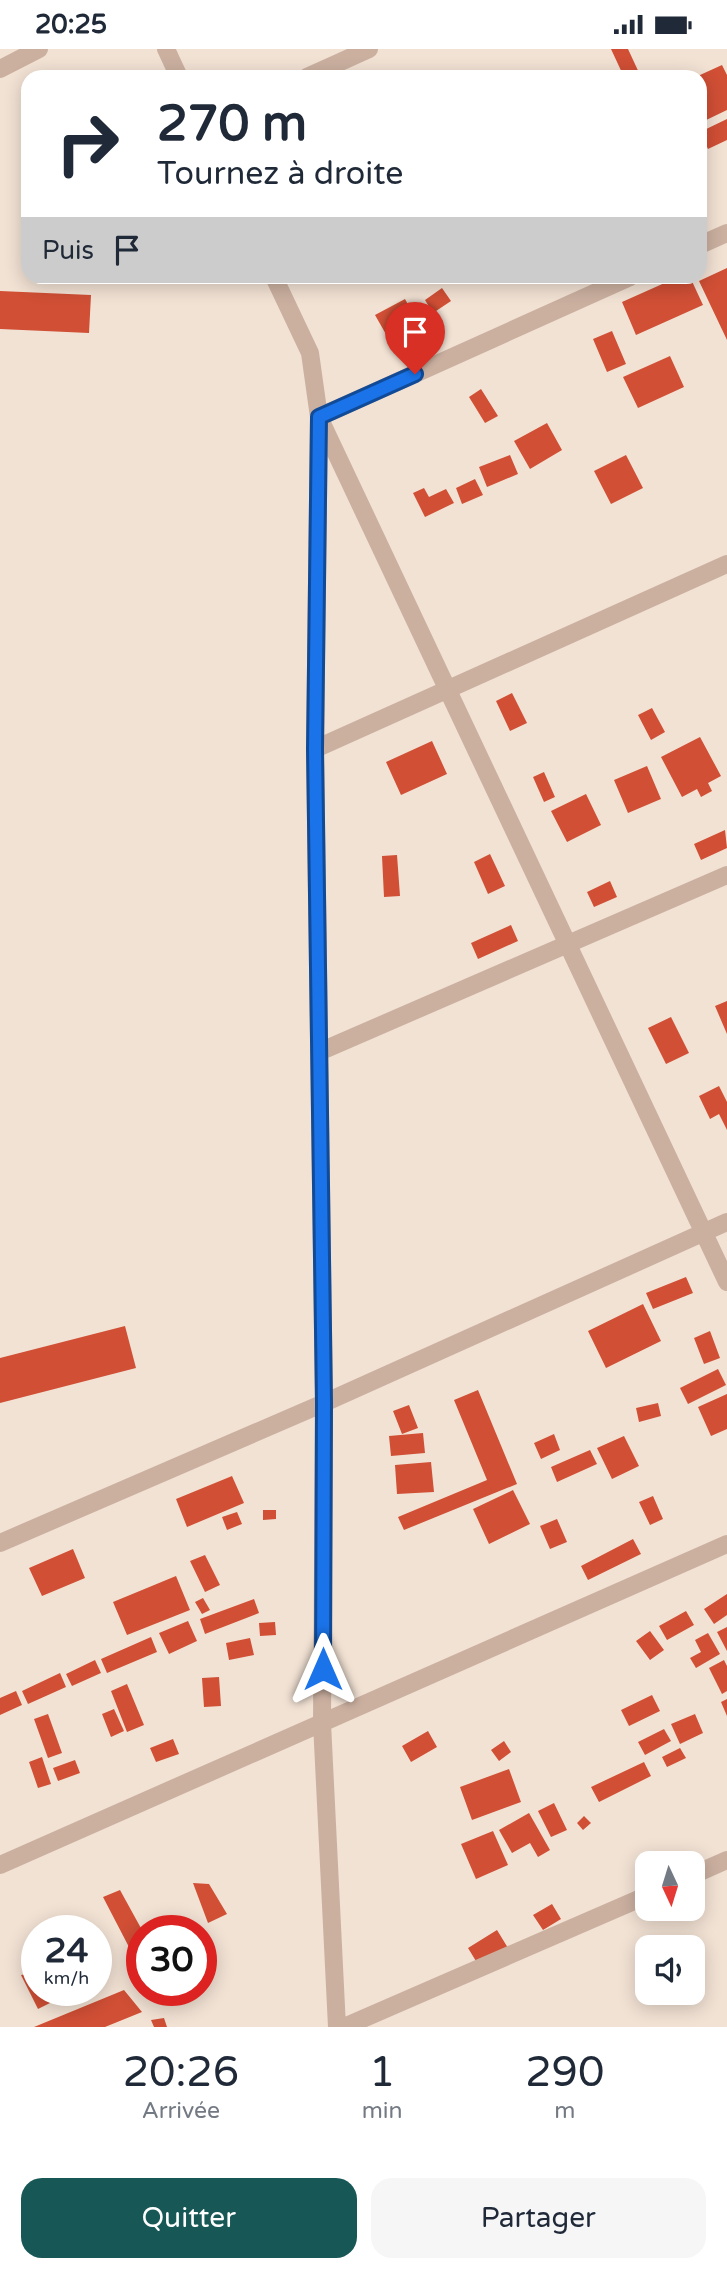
<!DOCTYPE html>
<html lang="fr">
<meta charset="utf-8">
<style>
:root{--surface:#fff;--page:#f6f6f7;--text:#1f2937;--muted:#747a83;--accent:#175857}
body{margin:0;font-family:"Varela Round",sans-serif;background:var(--page);color:var(--text);height:100vh;display:flex;flex-direction:column;font-size:26px;white-space:nowrap}
*{box-sizing:border-box;margin:0}
p{font-size:23px;color:var(--muted)}
.icon{flex:none;width:38px;height:38px;fill:none;stroke:currentColor;stroke-width:2;stroke-linecap:round;stroke-linejoin:round}
.map{position:relative;height:1978px;overflow:hidden}
.details{display:flex;flex-direction:column;background:var(--surface);flex:1}
.details>*{flex:none}
.hud{position:absolute;left:21px;top:21px;width:686px;height:214px;border-radius:21px;box-shadow:0 4px 18px #0003;background:#fff;color:var(--text);overflow:hidden}
.needle{width:46px;rotate:176deg}
.buttons{position:absolute;left:635px;top:1802px;display:grid;gap:14px}
.buttons a{display:grid;place-items:center;width:70px;height:70px;border-radius:14px;background:var(--surface);box-shadow:0 4px 18px #0003;font-size:35px}
.speed{position:absolute;left:21px;top:1866px;display:flex;gap:14px;font-size:35px;font-weight:700;text-align:center}
.speed>*{display:grid;place-content:center;width:91px;height:91px;border-radius:50%;background:var(--surface);box-shadow:0 4px 18px #0003;line-height:1}
.speed small{font-size:18px;font-weight:400}
.speed .limit{border:10px solid #d22;background:#fff;color:#111}
.pin{position:absolute;display:grid;place-items:center;width:60px;height:60px;color:#fff;margin:-72px -30px;border-radius:50% 50% 50% 0;rotate:-45deg;box-shadow:0 0 7px #0007}
.pin .icon{rotate:45deg}
.me{position:absolute;width:77px;margin:-38px;rotate:0deg;stroke-linejoin:round;filter:drop-shadow(0 0 5px #0008)}
.turn{display:flex;align-items:center;gap:24px;height:147px;padding:0 21px;font-size:32px}
.turn .icon{width:91px;height:91px;stroke-width:2.5}
.turn b{display:block;font-size:49px;line-height:60px}
.then{display:flex;align-items:center;height:66px;padding:0 21px;background:#0003;gap:14px;font-size:26px}
.eta{display:flex;justify-content:space-evenly;align-items:center;height:119px;text-align:center}
.eta b{font-size:42px;font-weight:600;line-height:49px}
.button{display:flex;gap:14px;margin-top:auto;padding:14px 21px}
.button a{flex:1;height:80px;border-radius:21px;background:var(--accent);color:#fff;font-size:28px;font-weight:600;line-height:80px;text-align:center}
.button a+a{background:var(--page);color:var(--text)}
.status{display:flex;justify-content:space-between;align-items:center;height:49px;padding:0 35px;background:var(--surface);direction:ltr}
.status svg{height:19px;fill:currentColor}
.map>svg:first-child{display:block}
</style>
<div class="status"><b>20:25</b><svg viewBox="0 0 49 12"><path d="M0 12V9h3v3zM5 12V6h3v6zM10 12V3h3v9zM15 12V0h3v12zM26 1h20v11H26zM47 4h2v5h-2z"/></svg></div>
<div class="map">
<svg width="727" height="1978" viewBox="0 0 727 1978">
<rect width="100%" height="100%" fill="#f2e2d4"/>
<path fill="#d04f35" d="M611,0H628L641,28H624Z
M722,16L727,26V61L700,74V26Z
M727,70V91L708,100L700,83Z
M727,219V291L699,232Z
M491,228H511L495,235Z
M678,228H690L703,256L636,286L622,253Z
M442,239L451,252L433,264L425,251Z
M0,242L91,246L89,284L0,280Z
M405,250L416,270L387,287L375,266Z
M612,282L626,315L607,323L593,290Z
M670,307L684,338L638,359L623,328Z
M481,340L498,367L485,374L469,348Z
M547,374L562,401L530,420L514,392Z
M510,406L518,425L487,438L479,418Z
M626,406L643,439L611,455L594,422Z
M475,430L483,446L462,455L456,439Z
M424,439L429,448L446,440L454,454L425,468L413,444Z
M512,644L527,674L510,682L496,652Z
M652,659L665,683L651,691L638,666Z
M700,688L721,727L708,734L712,742L701,748L697,740L682,748L661,708Z
M432,692L447,725L401,746L386,713Z
M647,717L661,750L628,764L614,731Z
M544,723L555,748L544,753L533,728Z
M586,745L601,776L567,793L551,762Z
M725,781L727,799L701,811L694,795Z
M490,805L505,837L488,845L474,813Z
M397,806L400,847L384,848L382,807Z
M610,832L617,848L594,858L587,843Z
M511,876L518,892L478,910L471,894Z
M727,952V985L715,957Z
M671,968L689,1004L666,1015L648,979Z
M719,1037L727,1053V1081L719,1065L710,1070L699,1047Z
M686,1228L693,1244L653,1260L646,1244Z
M643,1255L661,1292L606,1319L588,1282Z
M125,1277L136,1319L0,1354V1309Z
M710,1282L720,1309L704,1315L694,1289Z
M718,1320L726,1336L688,1355L680,1339Z
M478,1341L517,1435L404,1481L398,1468L487,1431L454,1351Z
M727,1345V1380L711,1387L698,1358Z
M658,1354L661,1367L639,1373L636,1359Z
M409,1356L418,1379L402,1385L393,1362Z
M423,1384L425,1404L391,1407L389,1387Z
M554,1385L560,1401L541,1410L534,1394Z
M624,1387L639,1417L612,1430L597,1399Z
M590,1401L597,1415L557,1433L551,1418Z
M431,1413L434,1443L397,1445L395,1416Z
M232,1427L244,1454L187,1478L176,1450Z
M513,1441L530,1475L489,1495L473,1460Z
M653,1447L663,1470L650,1476L639,1453Z
M263,1461H276V1470L263,1471Z
M237,1463L242,1475L227,1481L222,1468Z
M557,1470L567,1493L550,1500L540,1477Z
M633,1490L641,1505L588,1531L581,1517Z
M73,1500L85,1529L42,1547L29,1519Z
M205,1506L220,1536L205,1543L190,1512Z
M176,1527L190,1561L127,1586L113,1553Z
M727,1545V1566L714,1575L704,1560Z
M203,1549L210,1561L202,1565L195,1553Z
M254,1550L259,1564L205,1585L200,1570Z
M686,1562L694,1576L667,1591L659,1577Z
M188,1572L197,1592L169,1605L159,1584Z
M275,1573L276,1586L260,1587L259,1574Z
M727,1578V1602L717,1583Z
M650,1582L664,1601L650,1611L636,1592Z
M708,1584L720,1605L696,1619L690,1609L701,1603L695,1591Z
M151,1588L157,1603L107,1624L101,1610Z
M250,1589L254,1606L229,1611L226,1594Z
M95,1611L101,1624L72,1637L66,1625Z
M724,1611L727,1617V1642L722,1645L709,1619Z
M60,1624L66,1638L28,1655L22,1642Z
M219,1628L221,1657L204,1658L202,1629Z
M127,1635L144,1676L127,1683L111,1642Z
M16,1642L22,1656L0,1666V1649Z
M652,1646L660,1662L629,1677L621,1661Z
M727,1650V1667L721,1653Z
M114,1660L124,1682L111,1688L102,1665Z
M48,1665L62,1704L48,1709L34,1670Z
M695,1665L703,1684L680,1695L671,1675Z
M664,1680L671,1692L645,1706L638,1693Z
M428,1682L437,1698L411,1713L402,1697Z
M173,1690L179,1705L156,1713L150,1699Z
M504,1692L511,1703L499,1712L491,1701Z
M680,1699L686,1709L667,1718L662,1708Z
M42,1708L51,1735L38,1739L29,1713Z
M75,1711L80,1724L58,1732L53,1719Z
M644,1713L651,1727L599,1753L591,1738Z
M509,1720L521,1753L472,1771L460,1738Z
M554,1754L567,1781L551,1788L538,1762Z
M529,1764L550,1801L538,1808L530,1794L512,1804L499,1781Z
M584,1767L591,1774L583,1781L577,1774Z
M493,1782L508,1816L476,1830L461,1795Z
M193,1834L209,1835L227,1865L208,1874Z
M120,1841L142,1881V1892L130,1900L103,1848Z
M552,1855L561,1870L543,1881L533,1866Z
M497,1881L508,1899L479,1917L468,1899Z
M37,1923V1941H76L38,1960L21,1926Z
M124,1941L142,1963L105,1978H34Z
M164,1969L167,1978H154L151,1971Z"/>
<g fill="none" stroke-linecap="round" stroke-linejoin="round">
<path stroke="#cbb0a0" stroke-width="18" d="M166,0L179,28
M0,20L39,0
M307,28L369,0
M700,196L727,184
M274,228L310,304L319,368L727,1233
M315,700L727,515
M319,1003L727,826
M0,1494L324,1354L727,1173
M0,1816L727,1495
M693,1826L727,1811
M337,1978L322,1674L324,1354L315,700L319,368L630,228
M344,1978L648,1846"/>
</g>
<g fill="none" stroke-linecap="round" stroke-linejoin="round">
<defs>
<path id="route" d="M323,1620L324,1354L315,700L319,368L415,325"/>
</defs>
<use href="#route" stroke="#114b97" stroke-width="18"/>
<use href="#route" stroke="#1a73e8" stroke-width="12"/>
</g>
</svg>
<div class="buttons">
<a><svg class="needle" viewBox="-14 -14 28 28"><path d="M0-13l5 13h-10z" fill="#e53935"/><path d="M0 13l5-13h-10z" fill="#747a83"/></svg></a>
<a><svg class="icon" aria-label="sound" viewBox="0 0 24 24"><path d="M4 9h4l5-4v14l-5-4H4zM17 9q2 3 0 6"/></svg></a>
</div>
<div class="speed"><div>24<small>km/h</small></div><div class="limit">30</div></div>
<div class="pin" style="left:415px;top:325px;background:#d93025"><svg class="icon" aria-label="arrive" viewBox="0 0 24 24"><path d="M6 21V4h12l-3 4 3 4H6"/></svg></div>
<svg class="me" style="left:323px;top:1620px" viewBox="-20 -20 40 40"><path d="M0-17L14 15 0 8-14 15z" fill="#1a73e8" stroke="#fff" stroke-width="4"/></svg>
<div class="hud">
<div class="turn"><svg class="icon" aria-label="right" viewBox="0 0 24 24"><path d="M7 20v-9h11M14 6l5 5-5 5"/></svg><div><b>270 m</b>Tournez à droite</div></div>
<div class="then">Puis<svg class="icon" aria-label="arrive" viewBox="0 0 24 24"><path d="M6 21V4h12l-3 4 3 4H6"/></svg></div>
</div>
</div>
<section class="details">
<div class="eta">
<div><b>20:26</b><p>Arrivée</p></div>
<div><b>1</b><p>min</p></div>
<div><b>290</b><p>m</p></div>
</div>
<div class="button"><a>Quitter</a><a>Partager</a></div>
</section>
